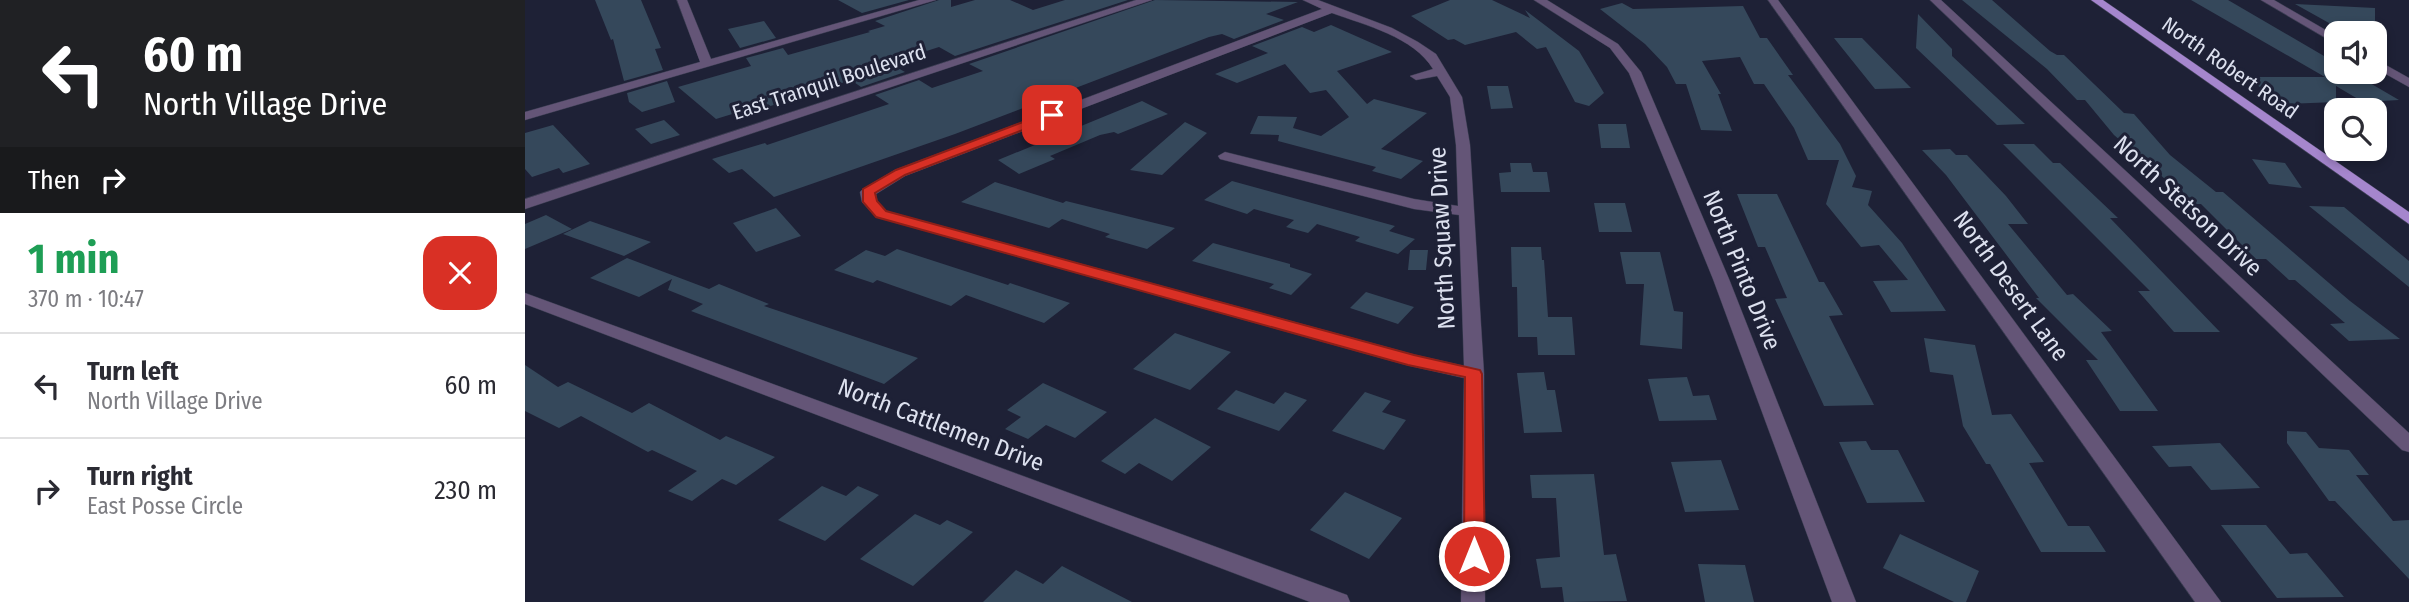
<!DOCTYPE html>
<meta charset="utf-8">
<style>
:root{--surface:#fff;--page:#f7f7f7;--text:#2b2b33;--muted:#7c7c81;--line:#e1e1e2}
body{margin:0;font-family:"Fira Sans Condensed",sans-serif;background:var(--page);color:var(--text);height:100vh;display:flex;flex-direction:column;font-size:26px;white-space:nowrap}
*{box-sizing:border-box;margin:0}
p{font-size:23px;color:var(--muted)}
.icon{flex:none;width:38px;height:38px;fill:none;stroke:currentColor;stroke-width:2;stroke-linecap:round;stroke-linejoin:round}
.map{position:relative;flex:1;overflow:hidden}
.drawer{display:flex;flex-direction:column;background:var(--surface);width:525px}
.drawer>*{flex:none}
.banner{background:#202124;color:#fff;overflow:hidden}
.buttons{position:absolute;left:1799px;top:21px;display:grid;gap:14px}
.buttons a{display:grid;place-items:center;width:63px;height:63px;border-radius:14px;background:var(--surface);box-shadow:0 4px 10px #0003;font-size:35px}
.pin{position:absolute;display:grid;place-items:center;width:60px;height:60px;color:#fff;margin:-30px;border-radius:14px;box-shadow:0 4px 10px #0006}
.me{position:absolute;width:77px;margin:-38px;rotate:0deg;stroke-linejoin:round;filter:drop-shadow(0 0 5px #0008)}
.turn{display:flex;align-items:center;gap:24px;height:147px;padding:0 28px;font-size:32px}
.turn .icon{width:91px;height:91px;stroke-width:2.5}
.turn b{display:block;font-size:49px;line-height:60px}
.then{display:flex;align-items:center;height:66px;padding:0 28px;background:#0003;gap:14px;font-size:26px}
.round{display:grid;place-items:center;flex:none;width:74px;height:74px;border-radius:21px;background:var(--page)}
.summary{display:flex;align-items:center;justify-content:space-between;height:119px;padding:0 28px}
h1{font-size:42px;font-weight:700;line-height:52px;color:#1e9e55}
ul{padding:0;list-style:none}
li{display:flex;align-items:center;gap:21px;height:105px;padding:0 28px;border-top:2px solid var(--line)}
li div{flex:1}
li b{display:block;font-size:26px}
li em{font-style:normal}
main{display:flex;flex:1;min-height:0}
.map>svg:first-child{display:block}
</style>
<main>
<section class="drawer">
<div class="banner">
<div class="turn"><svg class="icon" aria-label="left" viewBox="0 0 24 24"><path d="M17 20v-9H6M10 6l-5 5 5 5"/></svg><div><b>60 m</b>North Village Drive</div></div>
<div class="then">Then<svg class="icon" aria-label="right" viewBox="0 0 24 24"><path d="M7 20v-9h11M14 6l5 5-5 5"/></svg></div>
</div>
<div class="summary"><div><h1>1 min</h1><p>370 m · 10:47</p></div><a class="round" style="background:#d93025;color:#fff"><svg class="icon" aria-label="close" viewBox="0 0 24 24"><path d="M6 6l12 12M18 6L6 18"/></svg></a></div>
<ul>
<li><svg class="icon" aria-label="left" viewBox="0 0 24 24"><path d="M17 20v-9H6M10 6l-5 5 5 5"/></svg><div><b>Turn left</b><p>North Village Drive</p></div><em>60 m</em></li>
<li><svg class="icon" aria-label="right" viewBox="0 0 24 24"><path d="M7 20v-9h11M14 6l5 5-5 5"/></svg><div><b>Turn right</b><p>East Posse Circle</p></div><em>230 m</em></li>
</ul>
</section>
<div class="map">
<svg width="1884" height="602" viewBox="0 0 1884 602">
<rect width="100%" height="100%" fill="#1e2136"/>
<path fill="#35485b" d="M70,0H116L136,48L130,49L138,70L99,81L88,39L86,40Z
M313,0H384L337,13Z
M414,0H426V7L450,0H485L508,10L540,0H603L430,56L414,47L364,63L380,72L336,87L326,80L221,114L217,111L191,119L153,87L226,66L221,58L258,48L263,55L345,32L343,31L360,26L350,21Z
M630,0L773,2L741,14L759,20L709,39L697,34L684,37L430,134L249,197L217,169L204,173L187,159L240,143L242,145L364,104L350,95L394,80L407,88L458,71L444,64Z
M925,0H967L1005,18L1000,10L1054,51L1079,93L1064,106L1050,102L1021,47L1012,49L991,32L940,45L929,39L923,40L886,16Z
M1437,0H1467L1525,51L1532,55H1539L1599,113L1609,114L1645,155L1691,192H1698L1825,301L1875,339L1824,341L1805,324L1820,323L1770,280H1764L1741,259H1731L1676,204H1669L1589,135L1560,100H1552L1522,69Z
M1666,0H1703L1811,63V72H1826L1874,100L1838,102L1811,86V102L1760,104L1720,77H1800Z
M1097,3L1108,9L1218,6L1235,38H1242L1268,75H1263L1315,144L1331,176L1327,187L1347,191L1343,205L1377,243L1421,311L1366,312L1348,281L1383,280L1354,245L1336,247L1301,204L1314,160H1283L1269,128L1239,84H1229L1215,57L1177,61L1196,94H1193L1207,131L1176,130L1161,84H1151L1142,67L1120,44L1075,9Z
M1770,4L1850,8V21L1804,23Z
M1393,14L1427,49V56L1500,124L1472,125L1391,48Z
M239,21L251,38L215,48L203,29Z
M806,25L867,52L812,71L842,104L849,99L902,113L856,149L898,161L876,179L847,171L851,167L753,141L754,135L725,134L733,116L772,117L768,128L796,136L824,117L801,90L785,93L760,64L712,83L690,74L743,53L727,46L777,27L789,32Z
M1309,38H1337L1386,88L1350,89Z
M142,81L150,102L117,112L104,102L102,93Z
M962,86H983L988,108L966,109Z
M617,101L643,114L593,134L589,132L575,135L525,156L530,159L494,174L473,160Z
M139,120L155,135L126,144L110,129Z
M660,122L682,133L637,175L605,170Z
M1073,124H1101L1105,148H1076Z
M28,125L65,164L38,173L34,168L7,177L0,169V133Z
M1478,144H1509L1528,163H1535L1593,218H1585L1695,332H1649L1613,291H1625Z
M1425,149L1431,155H1442L1481,196L1503,224H1483L1542,295L1548,294L1587,331L1576,332L1633,411H1595L1561,360H1573L1511,298H1514L1421,175L1397,150Z
M1727,159L1760,163L1777,188L1744,184Z
M985,163H1006L1008,172H1022L1025,192H976L974,173L986,172Z
M707,181L870,226L864,231L890,239L873,254L830,241L835,237L792,224L783,233L761,227L769,220L729,209L722,214L679,200Z
M470,182L538,203L541,201L650,228L622,249L580,237L585,234L537,219L524,228L436,202Z
M1212,194H1252L1294,282H1299L1318,315L1304,316L1349,405L1299,406L1250,299L1262,298L1240,247H1233Z
M1069,203H1100L1107,232H1074Z
M1784,206L1819,207L1884,261V287Z
M251,208L276,236L231,252L208,223Z
M21,215L47,229L0,249V224Z
M65,221L126,242L99,256L38,234Z
M688,243L765,264V267L787,274L766,295L744,288L749,284L667,261Z
M986,247H1016L1017,260H1019L1023,317H1047L1050,355H1013L1012,337H993L992,287H987Z
M372,249L483,285L485,283L545,303L519,323L441,295L426,306L352,280L348,283L309,270L341,250L360,256Z
M885,250H903L901,270H883Z
M1095,252H1135L1149,311L1158,312L1157,349L1115,345L1119,284H1101Z
M102,258L184,289L194,284L244,304L239,306L393,358L359,384L166,311L178,304L143,290L147,279L114,297L65,278Z
M841,292L889,307L873,324L825,308Z
M650,333L706,352L665,390L608,369Z
M1399,338L1450,345L1467,415L1486,414L1519,462L1504,463L1543,526H1564L1581,552H1516L1465,464H1461L1438,426L1428,375L1405,372Z
M0,365L33,387L43,382L107,413L124,403L195,440L201,436L250,457L211,485L197,479L167,501L143,491L172,471L127,450L123,452L56,416L34,428L0,411Z
M1019,372L1022,390H1030L1037,432L999,433L992,373Z
M1162,377L1168,396L1184,395L1192,420L1134,421L1123,379Z
M518,383L582,412L550,438L521,425L503,439L480,429L496,417L482,410Z
M711,390L749,404L760,392L782,400L754,431L692,409Z
M840,392L866,401L857,412L881,420L859,450L807,431Z
M630,418L686,447L647,481L614,463L600,474L576,461Z
M1762,431L1781,432L1794,448L1824,450L1844,475H1831L1868,521L1884,520V579L1810,501H1804L1762,443Z
M1341,441L1346,450H1373L1400,502L1342,503L1314,442Z
M1695,443L1735,488L1686,490L1666,466L1644,467L1627,446Z
M1196,460L1214,510L1160,512L1146,462Z
M1069,474L1079,555L1091,554L1102,601L1039,602L1037,587L1016,588L1011,559L1035,557L1031,498H1007L1005,475Z
M297,486L321,496L333,486L354,495L300,541L253,520Z
M820,492L877,518L844,559L785,530Z
M390,514L415,525L422,520L448,532L388,586L335,559Z
M1696,525H1741L1765,554L1782,553L1819,597L1752,598Z
M1375,534L1454,571L1441,602H1429L1358,568Z
M1173,564L1220,565L1229,602H1180Z
M537,566L607,602H458L491,570L518,584Z"/>
<g fill="none" stroke-linecap="round" stroke-linejoin="round">
<defs>
<path id="minor" d="M152,0H162L186,59L394,0H411L0,120V112L175,62Z
M611,0H627L0,209V199Z
M778,0H793L867,28L893,42L911,54L937,97L945,145L959,374L960,602H936L939,378L882,365L351,217L337,202L335,192L338,189L370,170L797,9ZM807,13C840,25 889,37 908,69L885,76L891,80L912,76L925,97L931,145L933,206L889,199L700,152L693,156L695,159L889,209L934,215L939,366L890,355L361,211L352,201L351,194L380,176Z
M1009,0H1022L1093,44L1116,72L1204,279L1331,602H1307L1188,279L1104,73L1085,48Z
M1243,0H1253L1696,602H1670Z
M1405,0H1416L1884,433V452L1877,450Z
M1736,0H1749L1811,36V44Z
M1850,59L1884,78V87L1850,68Z
M0,293L822,595L825,602H785L0,304Z"/>
<path id="major" d="M1566,0H1578L1884,212V224Z"/>
</defs>
<use href="#minor" stroke="#393c50" stroke-width="1"/>
<use href="#major" stroke="#393c50" stroke-width="1"/>
<use href="#minor" fill="#645577" fill-rule="evenodd"/>
<use href="#major" fill="#a586cd" fill-rule="evenodd"/>
</g>
<path fill="#d93025" stroke="#8d1f18" stroke-width="2" d="M527,111L533,115L532,117L380,175L350,193L352,201L361,211L889,355L955,370L957,374L960,556L957,562L949,565L942,562L939,556L940,377L883,365L351,217L338,202V189L371,170Z"/>
<g text-anchor="middle" dominant-baseline="central" stroke-width="6" stroke-linejoin="round" paint-order="stroke">
<g font-size="21" fill="#dde1ef" stroke="#1e2136">
<text transform="translate(1705 68) rotate(35)">North Robert Road</text>
<text transform="translate(304 82) rotate(-18)">East Tranquil Boulevard</text>
</g>
<g font-size="24" fill="#dde1ef" stroke="#1e2136">
<text transform="translate(1663 206) rotate(43)">North Stetson Drive</text>
<text transform="translate(917 238) rotate(-93)">North Squaw Drive</text>
<text transform="translate(1217 270) rotate(68)">North Pinto Drive</text>
<text transform="translate(1486 286) rotate(54)">North Desert Lane</text>
<text transform="translate(416 425) rotate(21)">North Cattlemen Drive</text>
</g>
</g>
</svg>
<div class="buttons">
<a><svg class="icon" aria-label="sound" viewBox="0 0 24 24"><path d="M4 9h4l5-4v14l-5-4H4zM17 9q2 3 0 6"/></svg></a>
<a><svg class="icon" aria-label="search" viewBox="0 0 24 24"><circle cx="10" cy="10" r="6"/><path d="M15 15l6 6"/></svg></a>
</div>
<div class="pin" style="left:527px;top:115px;background:#d93025"><svg class="icon" aria-label="arrive" viewBox="0 0 24 24"><path d="M6 21V4h12l-3 4 3 4H6"/></svg></div>
<svg class="me" style="left:949px;top:556px" viewBox="-20 -20 40 40"><circle r="17" fill="#d93025" stroke="#fff" stroke-width="3"/><path d="M0-11L8 9 0 5-8 9z" fill="#fff"/></svg>
</div>
</main>
